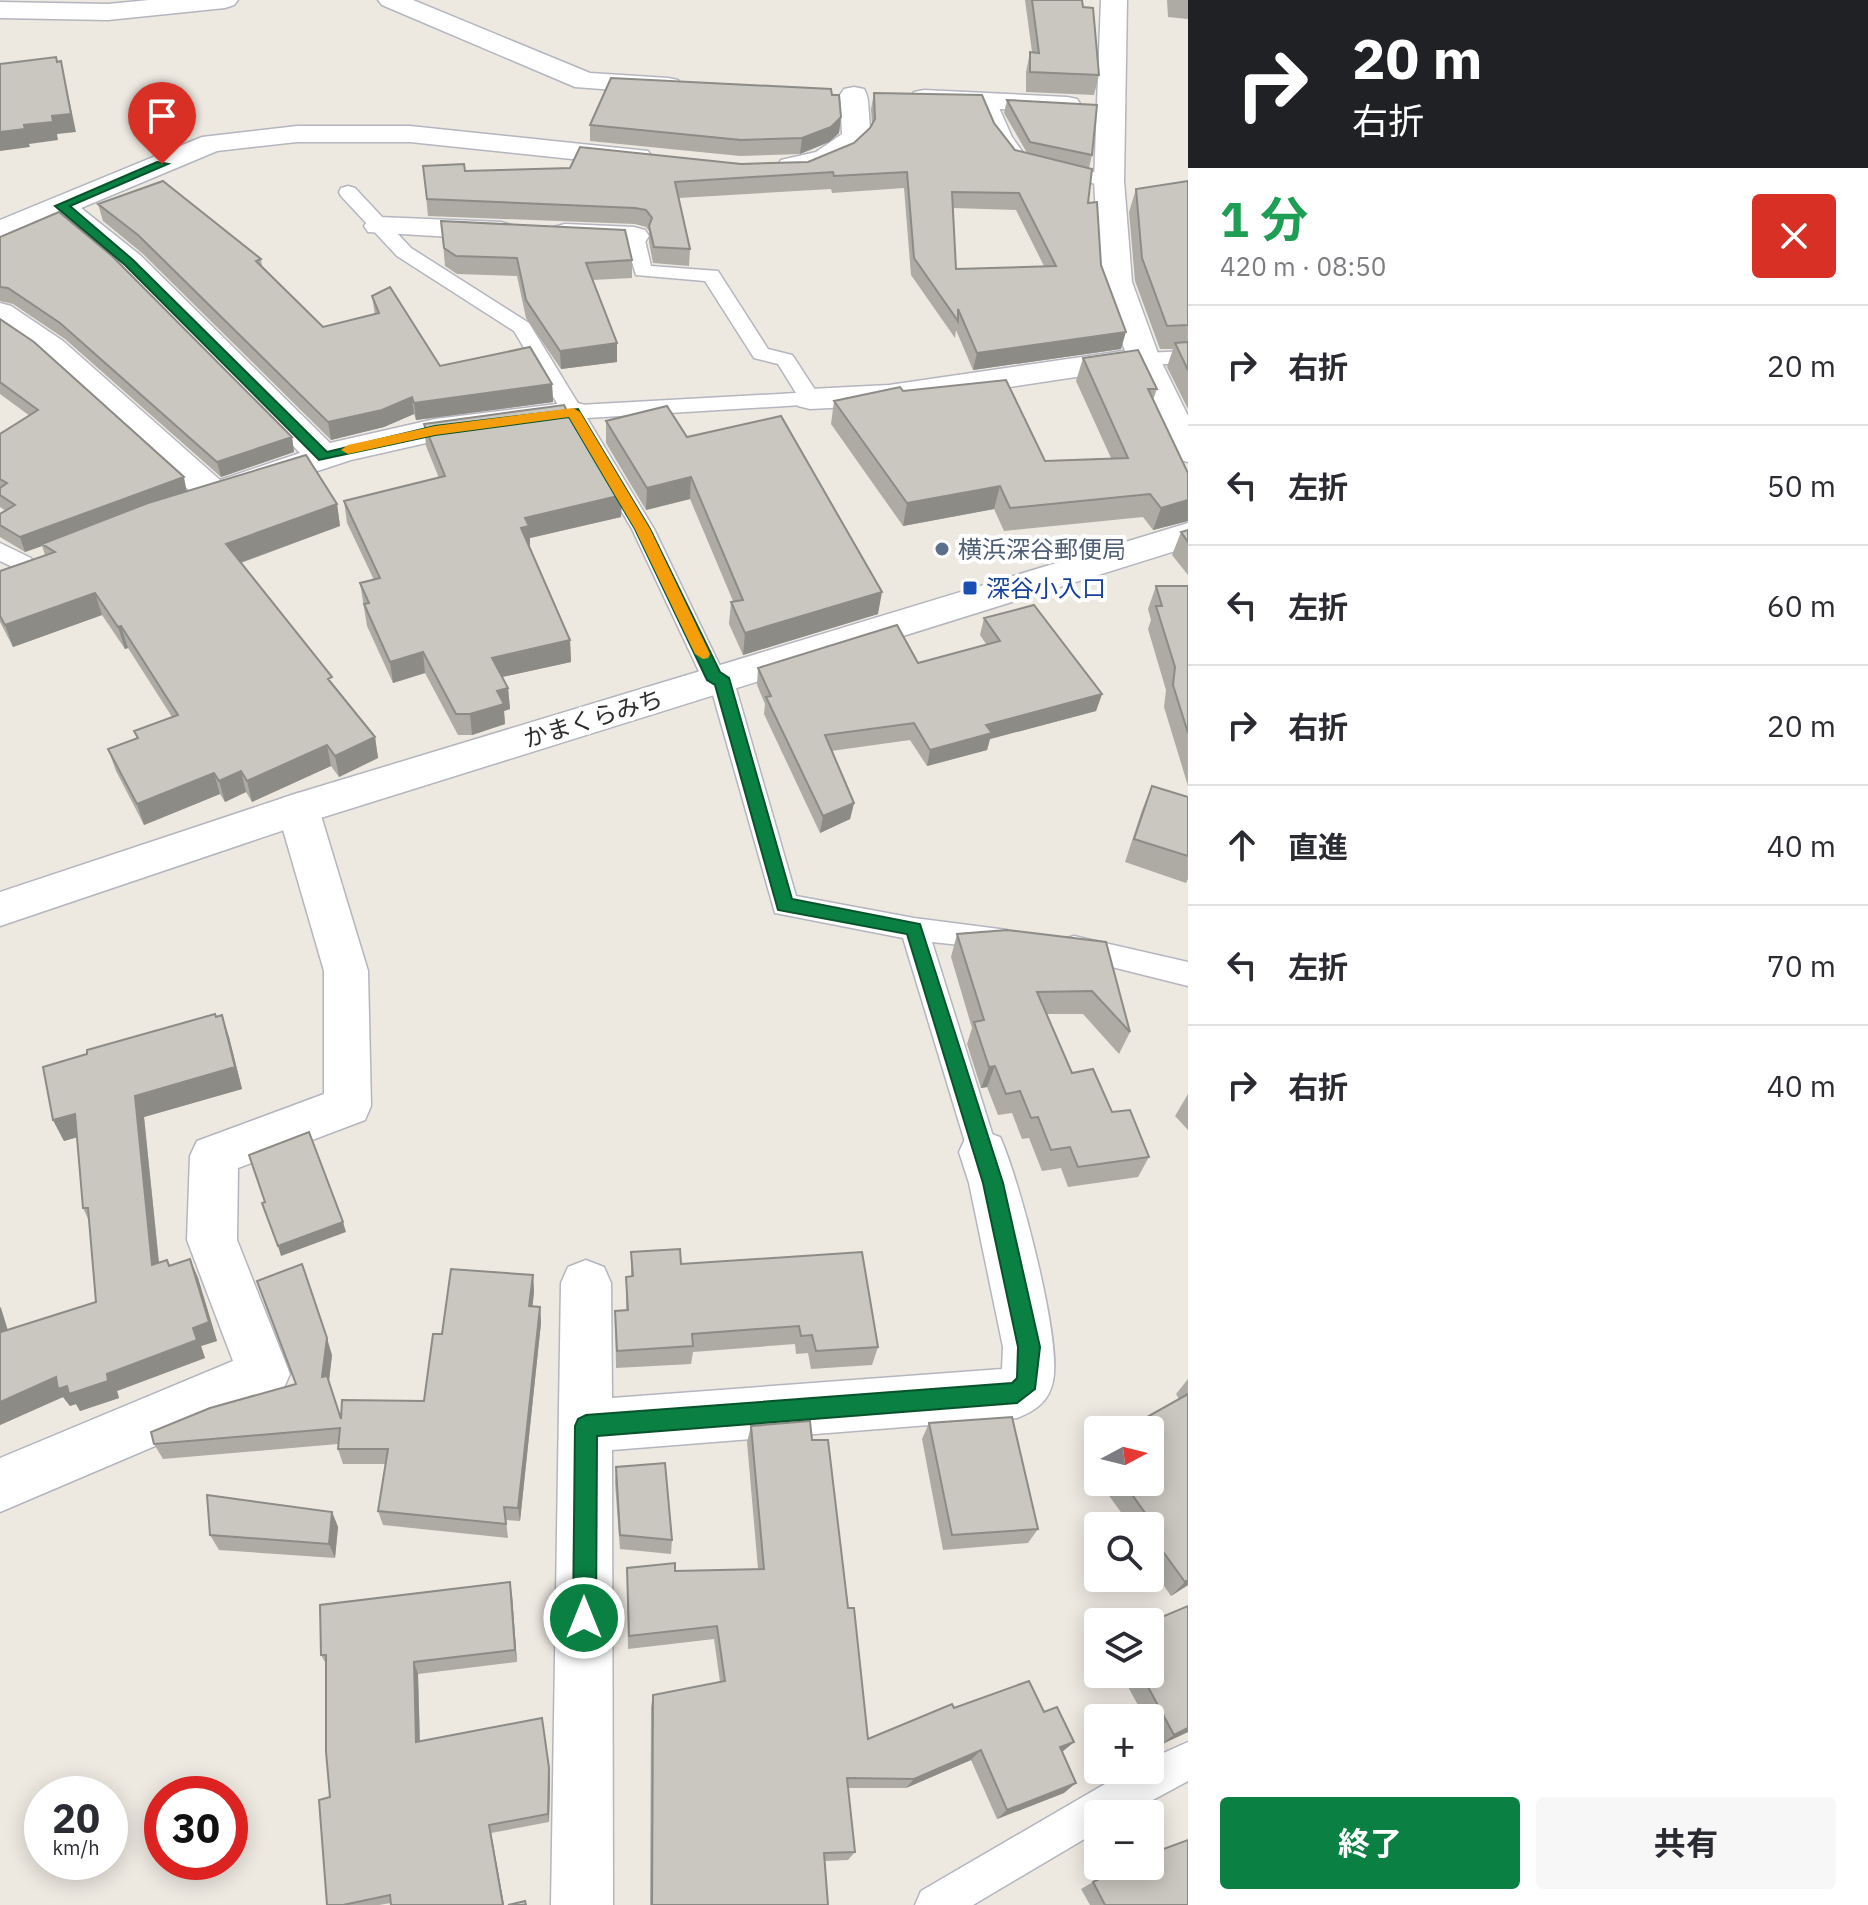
<!DOCTYPE html>
<html lang="ja">
<meta charset="utf-8">
<style>
:root{--surface:#fff;--page:#f7f7f7;--text:#2b2b33;--muted:#7c7c81;--line:#e1e1e2;--accent:#0b8043}
body{margin:0;font-family:"IBM Plex Sans","Noto Sans JP",sans-serif;background:var(--page);color:var(--text);height:100vh;display:flex;flex-direction:column;font-size:30px;white-space:nowrap}
*{box-sizing:border-box;margin:0}
p{font-size:26px;color:var(--muted)}
.icon{flex:none;width:44px;height:44px;fill:none;stroke:currentColor;stroke-width:2;stroke-linecap:round;stroke-linejoin:round}
.map{position:relative;flex:1;overflow:hidden}
.sheet{display:flex;flex-direction:column;background:var(--surface);width:680px}
.sheet>*{flex:none}
.banner{background:#202124;color:#fff;overflow:hidden}
.needle{width:52px;rotate:83deg}
.buttons{position:absolute;left:1084px;top:1416px;display:grid;gap:16px}
.buttons a{display:grid;place-items:center;width:80px;height:80px;border-radius:8px;background:var(--surface);box-shadow:0 4px 20px #0003;font-size:40px}
.speed{position:absolute;left:24px;top:1776px;display:flex;gap:16px;font-size:40px;font-weight:700;text-align:center}
.speed>*{display:grid;place-content:center;width:104px;height:104px;border-radius:50%;background:var(--surface);box-shadow:0 4px 20px #0003;line-height:1}
.speed small{font-size:20px;font-weight:400}
.speed .limit{border:12px solid #d22;background:#fff;color:#111}
.pin{position:absolute;display:grid;place-items:center;width:68px;height:68px;color:#fff;margin:-82px -34px;border-radius:50% 50% 50% 0;rotate:-45deg;box-shadow:0 0 8px #0007}
.pin .icon{rotate:45deg}
.me{position:absolute;width:88px;margin:-44px;rotate:0deg;stroke-linejoin:round;filter:drop-shadow(0 0 6px #0008)}
.turn{display:flex;align-items:center;gap:28px;height:168px;padding:0 32px;font-size:36px}
.turn .icon{width:104px;height:104px;stroke-width:2.5}
.turn b{display:block;font-size:56px;line-height:68px}
.round{display:grid;place-items:center;flex:none;width:84px;height:84px;border-radius:8px;background:var(--page)}
.summary{display:flex;align-items:center;justify-content:space-between;height:136px;padding:0 32px}
h1{font-size:48px;font-weight:700;line-height:60px;color:#1e9e55}
.primary-button{display:flex;gap:16px;margin-top:auto;padding:16px 32px}
.primary-button a{flex:1;height:92px;border-radius:8px;background:var(--accent);color:#fff;font-size:32px;font-weight:700;line-height:92px;text-align:center}
.primary-button a+a{background:var(--page);color:var(--text)}
ul{padding:0;list-style:none}
li{display:flex;align-items:center;gap:24px;height:120px;padding:0 32px;border-top:2px solid var(--line)}
li div{flex:1}
li b{display:block;font-size:30px}
li em{font-style:normal}
main{display:flex;flex:1;min-height:0}
.map>svg:first-child{display:block}
</style>
<main>
<div class="map">
<svg width="1188" height="1905" viewBox="0 0 1188 1905">
<rect width="100%" height="100%" fill="#ede9e1"/>
<g fill="none" stroke-linecap="round" stroke-linejoin="round">
<defs>
<path id="lane" d="M987,96L996,101L1012,137L1026,157L1116,177L1118,181L1109,187L1014,165L994,138L978,101Z
M348,186L355,188L411,248L529,323L579,405L796,393L778,364L754,358L705,281L636,275L624,236L634,230L644,236L651,266L718,271L768,349L792,355L795,359L821,399L818,404L587,418L654,529L722,670L730,672L733,678L796,896L914,918L1007,930L1011,938L1007,946L997,949L932,942L998,1152L994,1161L983,1165L972,1161L968,1152L903,938L775,913L711,688L703,680L632,529L514,331L397,256L341,196L339,192L341,188Z
M1188,351V363L1144,365L1134,359L1144,353Z
M0,543L31,558L35,564L31,570L23,572L0,561Z
M1074,936L1188,962V986L1064,955L1060,947L1064,939Z
M1188,1742V1781L1127,1814H1098V1831L973,1905H915L921,1891L1129,1770H1150V1759Z"/>
<path id="street" d="M149,0H238L234,5L225,8L108,20L0,18V2L108,4Z
M378,0H413L590,73L668,78L678,80L682,86L678,92L668,94L575,87L382,5Z
M854,87L864,89C869,97 868,105 869,114C869,122 872,132 868,139C853,165 808,179 781,172L777,166L781,160L816,152L842,134L840,95L844,89Z
M924,90L1067,97L1077,99L1081,105L1077,111L1067,113L914,104L910,98L914,92Z
M297,126H410L648,151L652,157L648,163L638,166L410,142H297L217,151L81,208L140,255L330,443L435,419L573,402L585,405L590,412L585,419L435,441L351,460L214,505L202,502L41,355L0,327V303L11,306L63,341L220,480L300,453L118,269L57,218L0,240V220L202,137Z
M379,217L501,222L512,225L516,231L512,237L501,240L368,232L364,226L368,220Z
M565,224L634,227L645,230L649,236L645,242L634,245L554,239L550,233L554,227Z
M1137,349L1149,352L1153,359L1149,366L889,405L810,409L798,406L793,399L798,392L810,389L889,385Z
M298,793L313,798L319,809L368,971L371,1106L365,1120L238,1168L237,1240L290,1374L282,1392L0,1512V1458L233,1361L187,1240L190,1156L197,1141L324,1094V971L277,809L283,798Z
M983,1131L1000,1137C1019,1178 1062,1340 1053,1381C1049,1402 1035,1411 1017,1418L612,1450L613,1905H551L561,1283L568,1267L586,1260L604,1267L611,1283L612,1398L1002,1369L1003,1347L969,1183L959,1152L966,1137Z"/>
<path id="secondary" d="M1101,0H1127L1124,181L1132,282L1160,359L1188,416V462L1176,459L1171,451L1128,359L1100,282L1094,181Z
M1188,523V547L311,821L0,926V892L298,793Z"/>
</defs>
<use href="#lane" stroke="#b4b5bf" stroke-width="3"/>
<use href="#street" stroke="#b4b5bf" stroke-width="3"/>
<use href="#secondary" stroke="#b4b5bf" stroke-width="3"/>
<use href="#lane" fill="#fff" fill-rule="evenodd"/>
<use href="#street" fill="#fff" fill-rule="evenodd"/>
<use href="#secondary" fill="#fff" fill-rule="evenodd"/>
</g>
<path fill="#adaba4" fill-rule="evenodd" d="M1025,0H1082L1099,75L1094,95L1026,92V72L1030,52H1032Z
M1167,0H1188V19L1168,17Z
M874,93L994,123L1015,150L1027,153L1004,113L1007,100L1092,155L1089,168L1088,203L1121,349L973,370L956,330L955,338L911,275L904,188L832,193L831,189L679,198L690,249L689,266L653,263L649,242V231L646,227L635,224L428,216L423,166L465,171L808,162L854,143L870,128L872,124L871,109ZM953,208L1016,210L1044,266L956,269Z
M832,95L841,117L839,133L829,142L800,154L740,156L590,141V125Z
M1188,181V409L1167,367L1173,349H1160L1135,281L1129,212L1136,189Z
M98,204L261,259L262,267L323,327L375,315L372,296L440,366L552,384L553,402L416,420L414,414L384,427L331,440L142,253L103,221Z
M441,221L632,260V278L592,280L617,343V362L561,369L526,318L517,276L457,274L445,266Z
M0,237L292,437L294,452L221,477L65,339L13,304L0,301Z
M0,319L187,491L337,504L340,526L241,563L334,686L375,737L378,758L339,777L331,766L252,802L246,792L225,802L220,794L144,825L116,771L108,749L137,738L134,731L172,717L128,648L125,649L102,615L13,647L0,622V571L45,555L42,546L25,552L0,537V514L6,511L0,507V434L30,416L0,394Z
M1083,358L1157,389L1153,400L1188,473V521L1153,530L1143,517L1004,531L994,509L903,526L831,424L834,401L903,391L1045,461L1111,458L1076,381Z
M606,421L687,437L878,614L743,655L729,624L731,602L733,601L690,499L646,510L606,443Z
M424,424L576,429L622,495L621,517L530,538L529,548L570,640L571,662L502,677L508,688L510,709L504,711L505,724L472,735H458L425,673L393,683L367,626L360,583L374,580L347,523L344,501L439,478L426,446Z
M1188,530V575L1172,555L1181,532Z
M1156,586H1188V786L1164,707L1166,690L1148,629L1151,620L1148,609Z
M984,618L1102,694L1096,711L990,739L987,750L927,766L910,740L831,751L854,803L850,819L820,833L764,714L765,704L757,685L758,668L918,663L986,644L980,635Z
M1152,786L1188,797V879L1186,883L1125,862L1142,810Z
M957,934L1106,942L1130,1032L1119,1054L1083,1014H1046L1072,1073L1112,1112L1149,1157L1138,1177L1068,1187L1061,1168L1042,1171L1029,1138L1022,1139L1012,1113L998,1115L987,1087L981,1088L967,1044L972,1028L951,957Z
M216,1017L229,1037L242,1089L144,1117L159,1262L167,1260L170,1265L190,1259L198,1278L217,1341L201,1346L205,1358L117,1391L119,1398L80,1411L76,1404L70,1406L63,1397L0,1425V1307L7,1330L96,1302L89,1221L83,1208L77,1137L64,1141L53,1120Z
M1188,1094V1130L1175,1116Z
M631,1252L681,1264L878,1347L872,1365L811,1369L808,1353L796,1354L795,1344L693,1352L691,1364L616,1368L615,1311L626,1310V1277L631,1276Z
M533,1275L534,1292L532,1306L540,1307L541,1323L520,1521L506,1520L508,1538L383,1525L378,1511L386,1464H343L338,1449V1444L163,1459L154,1444L296,1384L332,1355L329,1381L341,1418L424,1401L442,1334Z
M1188,1379V1585L1171,1596L1150,1566V1526H1131L1099,1482H1150L1179,1399L1176,1394Z
M929,1423L1038,1529L1028,1543L943,1550L922,1439Z
M751,1426L812,1440L848,1608L868,1739L954,1708L1044,1712L1074,1742L1062,1752L1064,1793L997,1819L971,1760L906,1788H848L855,1852L848,1860L825,1861L828,1905H650L651,1707L653,1695L720,1682L714,1639L628,1649L627,1568L675,1571L758,1569L747,1442Z
M1098,1444V1480L1085,1462Z
M616,1467L672,1540L671,1554L620,1549L615,1483Z
M332,1512L338,1527L335,1558L219,1550L210,1535Z
M512,1595L517,1662L418,1674L420,1741L550,1778L549,1822L491,1833L504,1905H391V1903L379,1905H327L330,1797L326,1664L321,1655Z
M1150,1622L1188,1732L1160,1745L1150,1727V1718H1145L1121,1674H1150Z
M1093,1882L1188,1905H1090L1081,1889Z"/>
<path fill="#8d8b86" d="M61,61L76,132L57,134L58,140L29,144L30,147L0,151V132L52,116Z
M841,117L839,133L829,142L800,154L802,138Z
M1126,332L1121,349L973,370L977,353Z
M617,343V362L561,369L560,351Z
M552,384L553,402L416,420L414,403Z
M412,397L414,414L384,427L331,440L328,422Z
M292,437L294,452L221,477L217,462Z
M184,477L187,493L42,544V546L25,552L20,537Z
M691,477L690,499L646,510L647,488Z
M1000,486L994,509L903,526L907,503Z
M622,495L621,517L530,538V548L522,550L521,528L525,518Z
M1188,500V521L1153,530L1161,508Z
M337,504L340,526L231,566L226,544Z
M882,592L878,614L743,655L745,633Z
M95,593L102,615L13,647L5,625Z
M121,626L128,648L125,649L118,627Z
M570,640L571,662L493,679L492,658Z
M423,652L425,673L393,683L390,662Z
M508,688L510,709L504,711L505,724L472,735L470,714L497,691Z
M1102,694L1096,711L990,739L987,750L927,766L930,750L986,725Z
M375,737L378,758L339,777L335,756Z
M327,745L331,766L252,802L247,781Z
M241,771L246,792L225,802L219,781Z
M214,773L220,794L144,825L137,804Z
M854,803L850,819L820,833L823,816Z
M222,1015L229,1037L242,1089L144,1117L161,1284L152,1265L135,1096Z
M995,1066L987,1087L981,1088L989,1067Z
M75,1114L85,1135L64,1141L53,1120Z
M343,1222L346,1232L281,1256L278,1246Z
M190,1259L198,1278L217,1341L201,1346L205,1358L117,1391L119,1398L80,1411L76,1404L70,1406L63,1397L0,1425V1402L56,1377L107,1374L193,1328Z
M533,1275L534,1292L531,1322L529,1306Z
M0,1307L1,1308L14,1350L0,1329Z
M540,1307L541,1323L520,1521L518,1508Z
M327,1338L332,1355L329,1381L322,1377Z
M332,1512L338,1527L335,1558L329,1544Z
M1188,1580V1585L1171,1596L1185,1582Z
M510,1582L512,1595L517,1662L515,1650Z
M414,1662L418,1674L420,1752L416,1742Z
M1188,1728V1732L1160,1745L1174,1735Z
M1074,1742L1062,1752L1060,1747Z
M981,1750L971,1760L906,1788L914,1779Z
M549,1768L550,1778L549,1822L548,1814Z
M1076,1783L1064,1793L997,1819L1007,1810Z
M489,1825L491,1833L504,1905H503Z"/>
<path fill="#c9c7bf" stroke="#8d8b86" stroke-width="2" fill-rule="evenodd" d="M1032,0H1082L1083,7L1093,8L1099,75L1030,72V52L1039,53Z
M56,57L57,62L61,61L71,114L52,116L53,122L24,125L25,129L0,132V64Z
M611,78L831,89L832,95H839L841,117L831,127L802,138L741,140L590,125Z
M874,93L982,95L994,123L1015,150L1092,169L1088,203L1097,202L1101,265L1126,332L977,353L958,309V321L914,258L907,172L834,176L833,172L675,182L690,249L654,247L649,226L652,218L646,210L635,208L427,199L423,166L464,164L465,171L570,168L580,147L741,164L808,162L854,143L870,128L875,119ZM952,192L1019,193L1056,266L956,269Z
M1007,100L1097,105L1092,155L1030,142Z
M163,181L261,259L256,261L323,327L379,313L372,296L390,287L440,366L530,347L552,384L414,403L412,397L382,410L328,422L138,235L98,204Z
M1188,181V325L1167,326L1142,258L1136,189Z
M59,212L112,256L292,437L217,462L60,323L8,288L0,287V237Z
M441,221L625,230L632,260L586,263L617,343L560,351L526,300L517,258L456,256L444,248Z
M0,319L34,342L184,477L20,537L0,525V514L15,505L0,495V488L7,483L0,479V434L38,410L0,382Z
M1188,342V370L1175,343Z
M1138,350L1157,389H1148L1188,473V500L1161,508L1150,494L1010,508L1000,486L907,503L834,401L900,387L903,391L1006,380L1045,461L1128,458L1083,358Z
M564,405L576,429L581,428L622,495L525,518L529,526L521,528L570,640L492,658L508,688L497,691L504,704L470,714H456L423,652L390,662L364,604L369,603L360,583L380,578L344,501L445,476L424,424Z
M667,406L687,437L781,416L882,592L745,633L731,602L743,600L691,477L647,488L606,421Z
M306,455L337,504L226,544L332,677L328,679L375,737L335,756L327,745L247,781L241,771L219,781L214,773L137,804L108,749L138,738L134,731L178,715L121,626L118,627L95,593L5,625L0,616V571L55,552L42,544L148,503Z
M1188,530V542L1181,532Z
M1156,586H1188V733L1173,685L1175,667L1156,606H1162Z
M1034,605L1102,694L986,725L992,733L930,750L914,723L825,735L854,803L823,816L766,697L771,696L758,668L897,625L918,663L1000,641L984,618Z
M1152,786L1188,797V856L1134,839Z
M1007,930L1106,942L1130,1032L1092,991L1037,992L1072,1073L1093,1069L1112,1112L1130,1110L1149,1157L1078,1167L1070,1147L1051,1150L1038,1117L1031,1118L1020,1091L1006,1094L995,1066L989,1067L974,1022L984,1020L957,934Z
M215,1014L216,1017L222,1015L235,1067L135,1096L152,1265L167,1260L169,1266L190,1259L209,1322L193,1328L197,1340L107,1374L108,1381L69,1394L67,1386L58,1389L56,1377L0,1402V1329L1,1332L96,1302L88,1208H83L75,1114L53,1120L43,1067L87,1054V1050Z
M309,1132L343,1222L278,1246L262,1203L265,1202L249,1155Z
M680,1249L681,1264L862,1252L878,1347L816,1351L812,1335L801,1336L799,1326L692,1334L693,1346L617,1351L615,1311L628,1310L626,1277L633,1276L631,1252Z
M302,1264L327,1338L322,1377L327,1376L341,1419L342,1400L424,1401L433,1334H442L451,1269L533,1275L529,1306L540,1307L524,1455L518,1508L504,1507L506,1524L378,1511L388,1449H338L340,1428L154,1444L151,1432L210,1408L296,1384L257,1281Z
M1188,1394V1580L1185,1582L1151,1535L1158,1531L1123,1482H1150V1430H1124Z
M1012,1417L1038,1529L952,1535L929,1423Z
M810,1421L812,1440H828L848,1608H854L868,1739L952,1704L954,1708L1029,1681L1044,1712L1057,1707L1074,1742L1060,1747L1076,1783L1007,1810L981,1750L914,1779L847,1778L855,1852L824,1853L828,1905H652L653,1695L725,1681L717,1626L629,1636L627,1568L675,1563V1571L764,1569L751,1426Z
M665,1463L672,1540L620,1535L616,1467Z
M207,1495L332,1512L329,1544L210,1535Z
M510,1582L515,1650L414,1662L416,1742L542,1718L549,1768L548,1814L489,1825L503,1905H391L390,1895L343,1905H327L319,1800L330,1797L326,1752V1655H321L320,1605Z
M1188,1606V1728L1174,1735L1141,1674H1150V1650L1157,1646L1150,1633V1622Z
M1188,1840V1905H1105L1093,1882L1126,1866H1150V1854Z
M525,1901L526,1905H508Z"/>
<path fill="#0b8043" stroke="#07532c" stroke-width="2" d="M157,162L168,164L70,206L133,260L327,452L435,426L578,409L650,529L720,672L729,678L792,899L920,924L1003,1183L1040,1347L1035,1389L1017,1403L597,1436L596,1618L593,1626L584,1630L576,1626L573,1618L575,1426L578,1419L586,1415L1012,1383L1017,1378L1018,1347L983,1183L907,934L778,910L715,685L707,680L635,529L569,417L435,435L319,460L125,265L55,206Z"/>
<path fill="#f59e0b" d="M573,408L580,412L650,529L710,654L708,658L703,659L695,654L635,529L569,417L435,435L348,454L341,450L348,445L435,426Z"/>
<circle fill="#5c6f8a" stroke="#fff" stroke-width="3" cx="942" cy="549" r="8"/>
<rect fill="#1a4fb4" stroke="#fff" stroke-width="3" x="962" y="580" width="16" height="16" rx="4"/>
<g text-anchor="middle" dominant-baseline="central" stroke-width="8" stroke-linejoin="round" paint-order="stroke">
<g font-size="24" fill="#4e5e75" stroke="#fff" text-anchor="start">
<text x="958" y="549">横浜深谷郵便局</text>
</g>
<g font-size="24" fill="#164399" stroke="#fff" text-anchor="start">
<text x="986" y="588">深谷小入口</text>
</g>
<g font-size="24" fill="#2d2d2d" stroke="#fff">
<text transform="translate(593 718) rotate(-17)">かまくらみち</text>
</g>
</g>
</svg>
<div class="buttons">
<a><svg class="needle" viewBox="-14 -14 28 28"><path d="M0-13l5 13h-10z" fill="#e53935"/><path d="M0 13l5-13h-10z" fill="#7c7c81"/></svg></a>
<a><svg class="icon" aria-label="search" viewBox="0 0 24 24"><circle cx="10" cy="10" r="6"/><path d="M15 15l6 6"/></svg></a>
<a><svg class="icon" aria-label="layers" viewBox="0 0 24 24"><path d="M12 4l9 5-9 5-9-5zM3 14l9 5 9-5"/></svg></a>
<a>+</a>
<a>−</a>
</div>
<div class="speed"><div>20<small>km/h</small></div><div class="limit">30</div></div>
<div class="pin" style="left:162px;top:164px;background:#d93025"><svg class="icon" aria-label="arrive" viewBox="0 0 24 24"><path d="M6 21V4h12l-3 4 3 4H6"/></svg></div>
<svg class="me" style="left:584px;top:1618px" viewBox="-20 -20 40 40"><circle r="17" fill="#0b8043" stroke="#fff" stroke-width="3"/><path d="M0-11L8 9 0 5-8 9z" fill="#fff"/></svg>
</div>
<section class="sheet">
<div class="banner">
<div class="turn"><svg class="icon" aria-label="right" viewBox="0 0 24 24"><path d="M7 20v-9h11M14 6l5 5-5 5"/></svg><div><b>20 m</b>右折</div></div>
</div>
<div class="summary"><div><h1>1 分</h1><p>420 m · 08:50</p></div><a class="round" style="background:#d93025;color:#fff"><svg class="icon" aria-label="close" viewBox="0 0 24 24"><path d="M6 6l12 12M18 6L6 18"/></svg></a></div>
<ul>
<li><svg class="icon" aria-label="right" viewBox="0 0 24 24"><path d="M7 20v-9h11M14 6l5 5-5 5"/></svg><div><b>右折</b></div><em>20 m</em></li>
<li><svg class="icon" aria-label="left" viewBox="0 0 24 24"><path d="M17 20v-9H6M10 6l-5 5 5 5"/></svg><div><b>左折</b></div><em>50 m</em></li>
<li><svg class="icon" aria-label="left" viewBox="0 0 24 24"><path d="M17 20v-9H6M10 6l-5 5 5 5"/></svg><div><b>左折</b></div><em>60 m</em></li>
<li><svg class="icon" aria-label="right" viewBox="0 0 24 24"><path d="M7 20v-9h11M14 6l5 5-5 5"/></svg><div><b>右折</b></div><em>20 m</em></li>
<li><svg class="icon" aria-label="ahead" viewBox="0 0 24 24"><path d="M12 20V5M6 11l6-6 6 6"/></svg><div><b>直進</b></div><em>40 m</em></li>
<li><svg class="icon" aria-label="left" viewBox="0 0 24 24"><path d="M17 20v-9H6M10 6l-5 5 5 5"/></svg><div><b>左折</b></div><em>70 m</em></li>
<li><svg class="icon" aria-label="right" viewBox="0 0 24 24"><path d="M7 20v-9h11M14 6l5 5-5 5"/></svg><div><b>右折</b></div><em>40 m</em></li>
</ul>
<div class="primary-button"><a>終了</a><a>共有</a></div>
</section>
</main>
